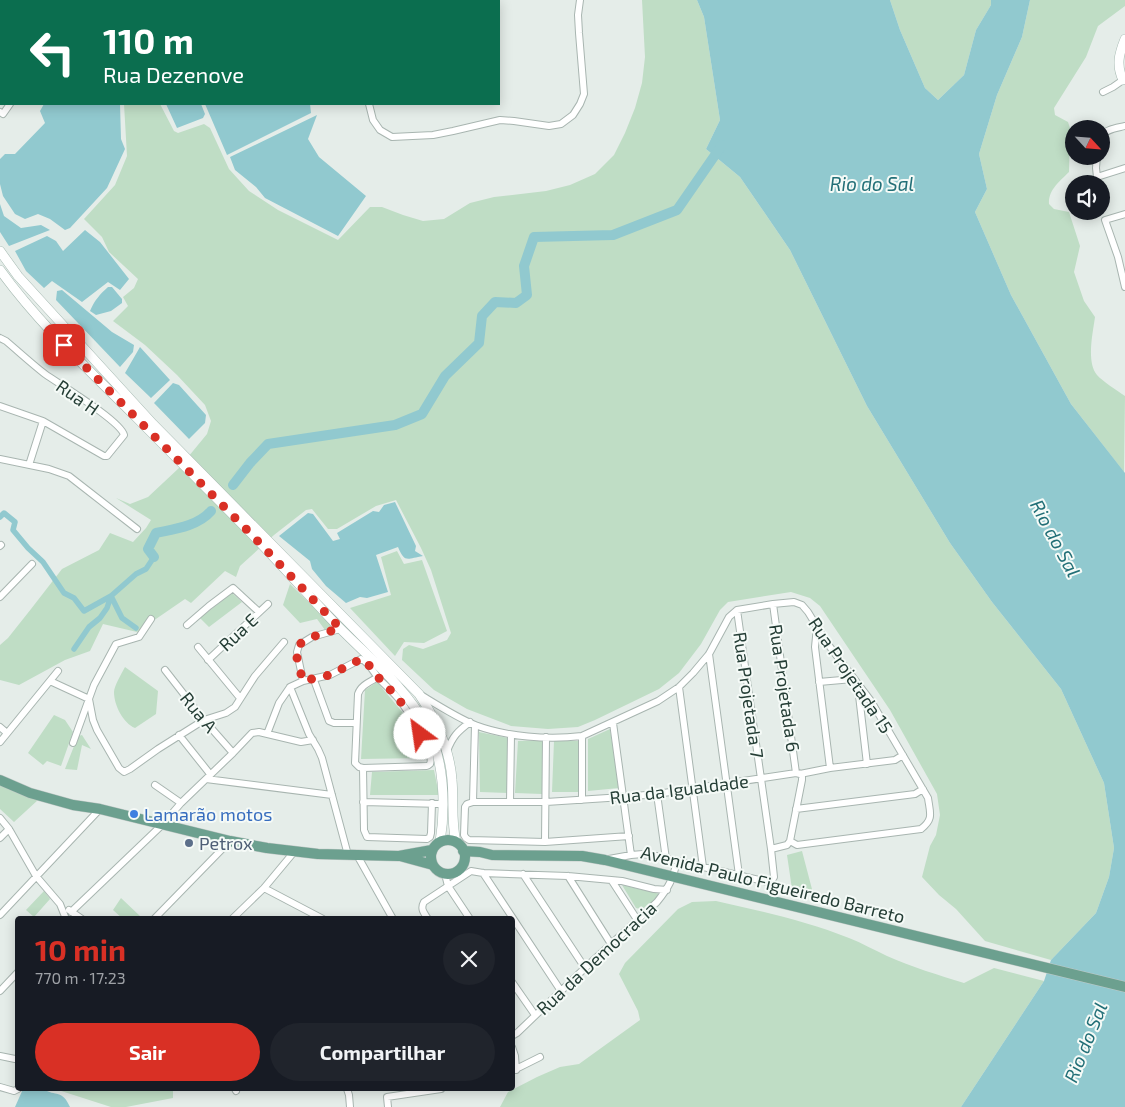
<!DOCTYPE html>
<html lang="pt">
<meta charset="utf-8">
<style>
:root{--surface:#171b24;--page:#20242c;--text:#f1f3f6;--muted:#9ea1a6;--accent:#d93025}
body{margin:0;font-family:"Exo 2",sans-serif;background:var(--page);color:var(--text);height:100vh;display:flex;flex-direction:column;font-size:19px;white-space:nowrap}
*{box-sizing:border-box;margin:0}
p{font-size:16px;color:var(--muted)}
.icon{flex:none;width:28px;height:28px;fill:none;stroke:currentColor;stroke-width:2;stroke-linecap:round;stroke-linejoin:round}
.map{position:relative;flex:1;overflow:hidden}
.panel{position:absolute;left:15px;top:916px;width:500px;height:175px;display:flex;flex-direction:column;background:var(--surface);border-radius:5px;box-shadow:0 2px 12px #0003}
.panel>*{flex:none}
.hud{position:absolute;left:0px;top:0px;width:500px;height:105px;box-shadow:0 2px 12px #0003;background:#0b6e4f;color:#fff;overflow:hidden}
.needle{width:32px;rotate:116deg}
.controls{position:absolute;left:1065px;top:120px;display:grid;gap:10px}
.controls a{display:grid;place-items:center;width:45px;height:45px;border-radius:50%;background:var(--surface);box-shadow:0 2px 12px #0003;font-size:25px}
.pin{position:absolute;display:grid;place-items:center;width:42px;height:42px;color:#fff;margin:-21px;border-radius:10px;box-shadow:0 2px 8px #0006}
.me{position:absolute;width:55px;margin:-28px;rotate:329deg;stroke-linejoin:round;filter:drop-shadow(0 0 4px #0008)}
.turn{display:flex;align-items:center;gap:18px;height:105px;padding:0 20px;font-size:22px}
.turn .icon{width:65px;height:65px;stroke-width:2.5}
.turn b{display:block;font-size:35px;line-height:42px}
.round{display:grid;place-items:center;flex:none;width:52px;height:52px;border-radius:26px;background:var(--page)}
.summary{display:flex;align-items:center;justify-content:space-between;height:85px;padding:0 20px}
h1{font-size:30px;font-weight:700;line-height:38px;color:var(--accent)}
.cta{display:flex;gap:10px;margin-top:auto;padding:10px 20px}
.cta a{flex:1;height:58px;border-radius:30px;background:var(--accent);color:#fff;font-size:20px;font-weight:700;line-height:58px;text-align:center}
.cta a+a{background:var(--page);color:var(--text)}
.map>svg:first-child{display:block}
</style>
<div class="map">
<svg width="1125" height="1107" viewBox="0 0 1125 1107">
<rect width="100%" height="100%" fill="#e5ede9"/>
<path fill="#bfddc5" d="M642,0H697L704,17L720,120L706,149L740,177L790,250L867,406L950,543L992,602L1061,689L1104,783L1114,848L1109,877L1096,913L1051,960L985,941L956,909L939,895L922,877L930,846L936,835L940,815L937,794L890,710L820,606L810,598L791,592L728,602L720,610L701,644L679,673L659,689L595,720L578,727L548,729L511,726L467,709L434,690L402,660L403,649L409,645L423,649L447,640L451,633L431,570L421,548L396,500L376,506L337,529H328L312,509L306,510L274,535L240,566L236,577L225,571L191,603L185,599L137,632L103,624L90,651L65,660L19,685L0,680V645L8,638L31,609L62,569L99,550L110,533L133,542L146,528L151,520L116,498L130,504L148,497L179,468L207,434L211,421L205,405L177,375L145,345L113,321L128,306L123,297L134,288L138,279L109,252L102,237L84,219L115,185L127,156L124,104H160L174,131L178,133L204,124L210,128L229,169L249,191L278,210L338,240L370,207H382L403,215L423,221L444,219L470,203L494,197L546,191L570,185L595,174L614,155L625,133L635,108L642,83L645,57Z
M890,0H991V5L976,30L964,75L938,100L925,88L900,30Z
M1030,0H1125V6L1098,26L1086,57L1054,108L1055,115L1068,122L1070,128L1069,172C1060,181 1048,190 1049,204L1054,209L1069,212L1080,246L1074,272L1084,301L1095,317C1093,332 1086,362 1097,375C1102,381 1118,391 1125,396L1124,472L1071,404L1011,295L975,212L987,189L979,154L997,95L1022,37Z
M397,551L404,564L422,560L447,631L424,643L404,642L395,656L350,608L391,595L381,557Z
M290,584L332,625L325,630L317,619L300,623L283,605Z
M232,593L242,602L209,627L200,618Z
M125,667L158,691L156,714L135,728C123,723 114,705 114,692C114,686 122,673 125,667Z
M377,682L409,720L424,758L361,759L365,690Z
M54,715L65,720L73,732L61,766L47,761L43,765L28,753Z
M610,729L619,788L588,791V739Z
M479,732L508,738V793L480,792Z
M82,735L91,749L82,745L77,770L65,769L78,736Z
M543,740L542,794L515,793L518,741Z
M554,741H578V792H552Z
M434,770L439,795H370L372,772Z
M0,783L38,800L14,822L0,809Z
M802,851L813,893L792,889L787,855Z
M622,885L660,894C653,901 647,911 636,908Z
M44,891L50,899L34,917L26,910Z
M121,898L140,916L137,919H123L113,910Z
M716,901C761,911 806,921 849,938C862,943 874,950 887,956C912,967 938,975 964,983L994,968L1044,981L961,1107H500L508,1092L537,1077L560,1067L579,1064L640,1020L638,1011L619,974L625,963L678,909L692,902Z
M55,1089H173V1098L126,1107H111Z"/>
<path fill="#91c9cf" d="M697,0H890L900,30L925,88L938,100L964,75L976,30L991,5V0H1030L1022,37L997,95L979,154L987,189L975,212L1011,295L1071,404L1125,473V1107H961L1044,981L1051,960L1096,913L1109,877L1114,848L1104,783L1061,689L992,602L950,543L867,406L790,250L740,177L706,149L720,120L704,17Z
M44,104H120L121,139L125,149L107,188L70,228L65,230L50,219L38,214L25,219L15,214L3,196L0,184V159L5,154H15L45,123L40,111Z
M166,104H201L205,114L203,118L177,128Z
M205,104H310L311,113L227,155Z
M317,115L308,139L319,157L366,196L338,236L265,198L256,187L235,170L230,157Z
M0,204L4,216L21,228L41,225L50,230L9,246L0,232Z
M85,230L100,242L129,279L120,290L108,282L82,302L52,281L44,288L26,271L15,251L47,236L56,241L63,251Z
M108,287H112L122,299V303L111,311L96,315L90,311C94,301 100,294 108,287Z
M62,290L112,332L134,345L133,352L120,367L56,300L57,291Z
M140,347L170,380L151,398L125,373Z
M173,383L179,385L206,415L205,423L189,439L154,403Z
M395,502L416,546L415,551L423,556C406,559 405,563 398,547L376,555L388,592L367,598L360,597L346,603L326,586L312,569L310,561L279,536L308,513L313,514L333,541L340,539L337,533L373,511L379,512L384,505Z
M23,1089H43C56,1097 62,1089 70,1107H15Z"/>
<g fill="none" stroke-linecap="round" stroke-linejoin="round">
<path stroke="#91c9cf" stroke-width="5.5" d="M0,517L4,513L15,522L13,530L28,548L43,562L64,593L74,598L84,611L111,596L136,574L146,569L154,557
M111,596L122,618L136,628
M74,649L89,627L100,618L107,608L111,596"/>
<path stroke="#91c9cf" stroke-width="10" d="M233,485L250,463L268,444L395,425L422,414L445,376L479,343L482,316L495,302L516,303L527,295L524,266L534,237L613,235L677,210L722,145
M154,557L148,549L156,533C175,529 198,526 211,511"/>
<defs>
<path id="street" d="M341,0V1
M0,70L1,71
M1103,92L1113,87L1123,80
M369,104L373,120L380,130L392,137L433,135L453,131L500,120L514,121L549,126L561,124L573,115L580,104L584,94L579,33L578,15L580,0
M0,112L3,114L10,104
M1101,137C1105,129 1117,128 1125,126
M1097,156L1096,168L1097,177L1125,168
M1125,214L1105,220L1118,257L1125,287
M0,338L6,341C19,352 32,364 45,374C59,384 121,421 124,435L107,456H104L43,421L0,406
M0,459L49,469L69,476L137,529
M29,465L43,421
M0,546L1,545
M0,597L32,564
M773,604L796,773
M187,625L209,606L233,588L259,612
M817,627L815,647L830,768
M198,647L240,698
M709,654L739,875
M208,660L268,604
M165,670L204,720L233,753
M314,680L329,721L334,723H356
M50,681L89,699
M303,681L297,652L299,645L312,637L340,629
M819,682L853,679
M290,687L309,734L318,749L322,758L348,855
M679,687L703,867
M858,687L867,764
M421,695C439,706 456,717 475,725C507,737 548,740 582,736L658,701L679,687L693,673L709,654L729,617L737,610L773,604L794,602L802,605L808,612L827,643L871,701L928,798C930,813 934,819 921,829L797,845L790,841
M89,699L93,720L97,730L119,768L124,772L130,769L158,749L204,720L226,713L235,707L255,676L284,642
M613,723L631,855
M0,727L7,733
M267,734L279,703L290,687L303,681L330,675L361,659C369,662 374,673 379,679C385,685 392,691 398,698C406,708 435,753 430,764C429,765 428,766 427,766L363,768L359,767L355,763L358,694C361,685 370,682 378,677
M179,735L210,774
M582,736V800
M0,742L58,671
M73,743L94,685L116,644L139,637L151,619
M447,751C453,736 457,732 470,722
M363,768L364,830L367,837L427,839L430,837L431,833L432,803
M206,779L332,795
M155,785L181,803
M657,794L666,859
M363,802L442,804
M473,802L475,725
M510,802L511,735
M796,809L915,794L923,789
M0,818L9,829L36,876L60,904L66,919
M629,836L545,842L469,840L466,838L464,835L465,807L467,804L473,802H546L623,797L657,794L796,773L800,774L830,768L895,760L903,755
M0,838L9,829
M545,842L546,737
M771,849L787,845L790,841L802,780V776L800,774
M357,855L393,919
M609,859L631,855L643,854L656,856L768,882L772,880L774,877L771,849L737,610
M483,873L561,991
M445,874L448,886L470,919
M523,874L585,968
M568,876L611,944
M612,881L638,921
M264,888L323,919
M69,910L82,919
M71,912L163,824L181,803L233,753L252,733L259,732L301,742L313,740
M0,915L100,809
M154,919L230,841
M232,919L264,888L294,852
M428,919C424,913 420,909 424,902L471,871L483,873L568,876L622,881L654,889L667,890
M512,982L535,1015
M0,991L18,972
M512,1036L517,1033L585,968L657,902C669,887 673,879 677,861
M512,1047L515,1056L516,1070
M0,1056L15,1059L18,1058
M512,1071L540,1057
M0,1087L14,1091L18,1089
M235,1089L236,1091
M347,1089L349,1095L350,1107
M388,1107L387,1097L441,1089"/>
<path id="secondary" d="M1125,39C1119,54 1116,65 1123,80L1125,79
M0,251L18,276L153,424L419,694C436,720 450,748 452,780C454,801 451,822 456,842
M0,270C39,324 89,370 136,417C174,455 212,494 250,532C277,560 303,589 330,618C363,653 404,684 427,727C444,759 446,806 440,842"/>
<path id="primary" d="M0,780L30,793L73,805L100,809L230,841L267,848L318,854L357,855L399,856L432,850
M431 857a17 17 0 1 1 34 0a17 17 0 1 1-34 0Z
M463,851L480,852L492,855L582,856L605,860L1125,987
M400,856L433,865"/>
</defs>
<use href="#street" stroke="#a8b5b0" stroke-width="8"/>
<use href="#secondary" stroke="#a4b8b0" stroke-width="10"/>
<use href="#primary" stroke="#c2c9c7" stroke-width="11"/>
<use href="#street" stroke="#fff" stroke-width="6"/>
<use href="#secondary" stroke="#fff" stroke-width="9"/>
<use href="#primary" stroke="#6ca08f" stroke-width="10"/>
</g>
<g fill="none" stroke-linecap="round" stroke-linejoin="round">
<path stroke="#d93025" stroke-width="9" stroke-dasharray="0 16.2" d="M64,345L251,534L340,628C330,632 299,638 297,649C295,657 301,673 303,681L330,675L361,659L365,660L378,677L398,698L415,723L420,734"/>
</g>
<circle fill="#3f7fe0" stroke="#f5faf7" stroke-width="2" cx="134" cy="814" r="5"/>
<circle fill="#5c6f8a" stroke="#f5faf7" stroke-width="2" cx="189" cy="843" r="5"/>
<g text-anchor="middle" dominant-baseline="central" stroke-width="4" stroke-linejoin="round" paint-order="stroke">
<g font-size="18" fill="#253e36" stroke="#f5faf7">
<text transform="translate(78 397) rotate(35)">Rua H</text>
<text transform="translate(238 632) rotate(-43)">Rua E</text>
<text transform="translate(851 675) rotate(56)">Rua Projetada 15</text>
<text transform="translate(785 688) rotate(82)">Rua Projetada 6</text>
<text transform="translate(749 695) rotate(82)">Rua Projetada 7</text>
<text transform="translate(199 712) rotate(51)">Rua A</text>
<text transform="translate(679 789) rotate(-7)">Rua da Igualdade</text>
<text transform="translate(773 884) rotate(14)">Avenida Paulo Figueiredo Barreto</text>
<text transform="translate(596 958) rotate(-43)">Rua da Democracia</text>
</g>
<g font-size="18" fill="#366cbe" stroke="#f5faf7" text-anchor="start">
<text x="144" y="814">Lamarão motos</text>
</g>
<g font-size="18" fill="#4e5e75" stroke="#f5faf7" text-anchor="start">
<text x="199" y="843">Petrox</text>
</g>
<g font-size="19" font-style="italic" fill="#226f77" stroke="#f5faf7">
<text x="872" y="183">Rio do Sal</text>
<text transform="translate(1056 538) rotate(62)">Rio do Sal</text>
<text transform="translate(1085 1042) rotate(-68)">Rio do Sal</text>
</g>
</g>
</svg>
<div class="controls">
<a><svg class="needle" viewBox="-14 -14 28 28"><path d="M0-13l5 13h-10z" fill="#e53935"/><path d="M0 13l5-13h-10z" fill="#9ea1a6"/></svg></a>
<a><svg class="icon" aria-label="sound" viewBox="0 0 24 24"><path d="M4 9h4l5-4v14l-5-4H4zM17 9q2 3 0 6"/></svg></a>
</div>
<div class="pin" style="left:64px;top:345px;background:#d93025"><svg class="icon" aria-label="arrive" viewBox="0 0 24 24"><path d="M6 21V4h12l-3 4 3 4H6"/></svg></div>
<svg class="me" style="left:420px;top:734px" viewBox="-20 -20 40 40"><circle r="19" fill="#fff"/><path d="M0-13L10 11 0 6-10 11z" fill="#d93025"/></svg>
<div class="hud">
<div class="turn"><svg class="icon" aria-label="left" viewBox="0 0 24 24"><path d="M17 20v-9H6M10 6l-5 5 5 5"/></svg><div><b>110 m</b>Rua Dezenove</div></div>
</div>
<section class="panel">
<div class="summary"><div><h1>10 min</h1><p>770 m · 17:23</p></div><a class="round"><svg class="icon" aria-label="close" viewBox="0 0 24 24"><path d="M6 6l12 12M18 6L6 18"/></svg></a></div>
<div class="cta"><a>Sair</a><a>Compartilhar</a></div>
</section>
</div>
